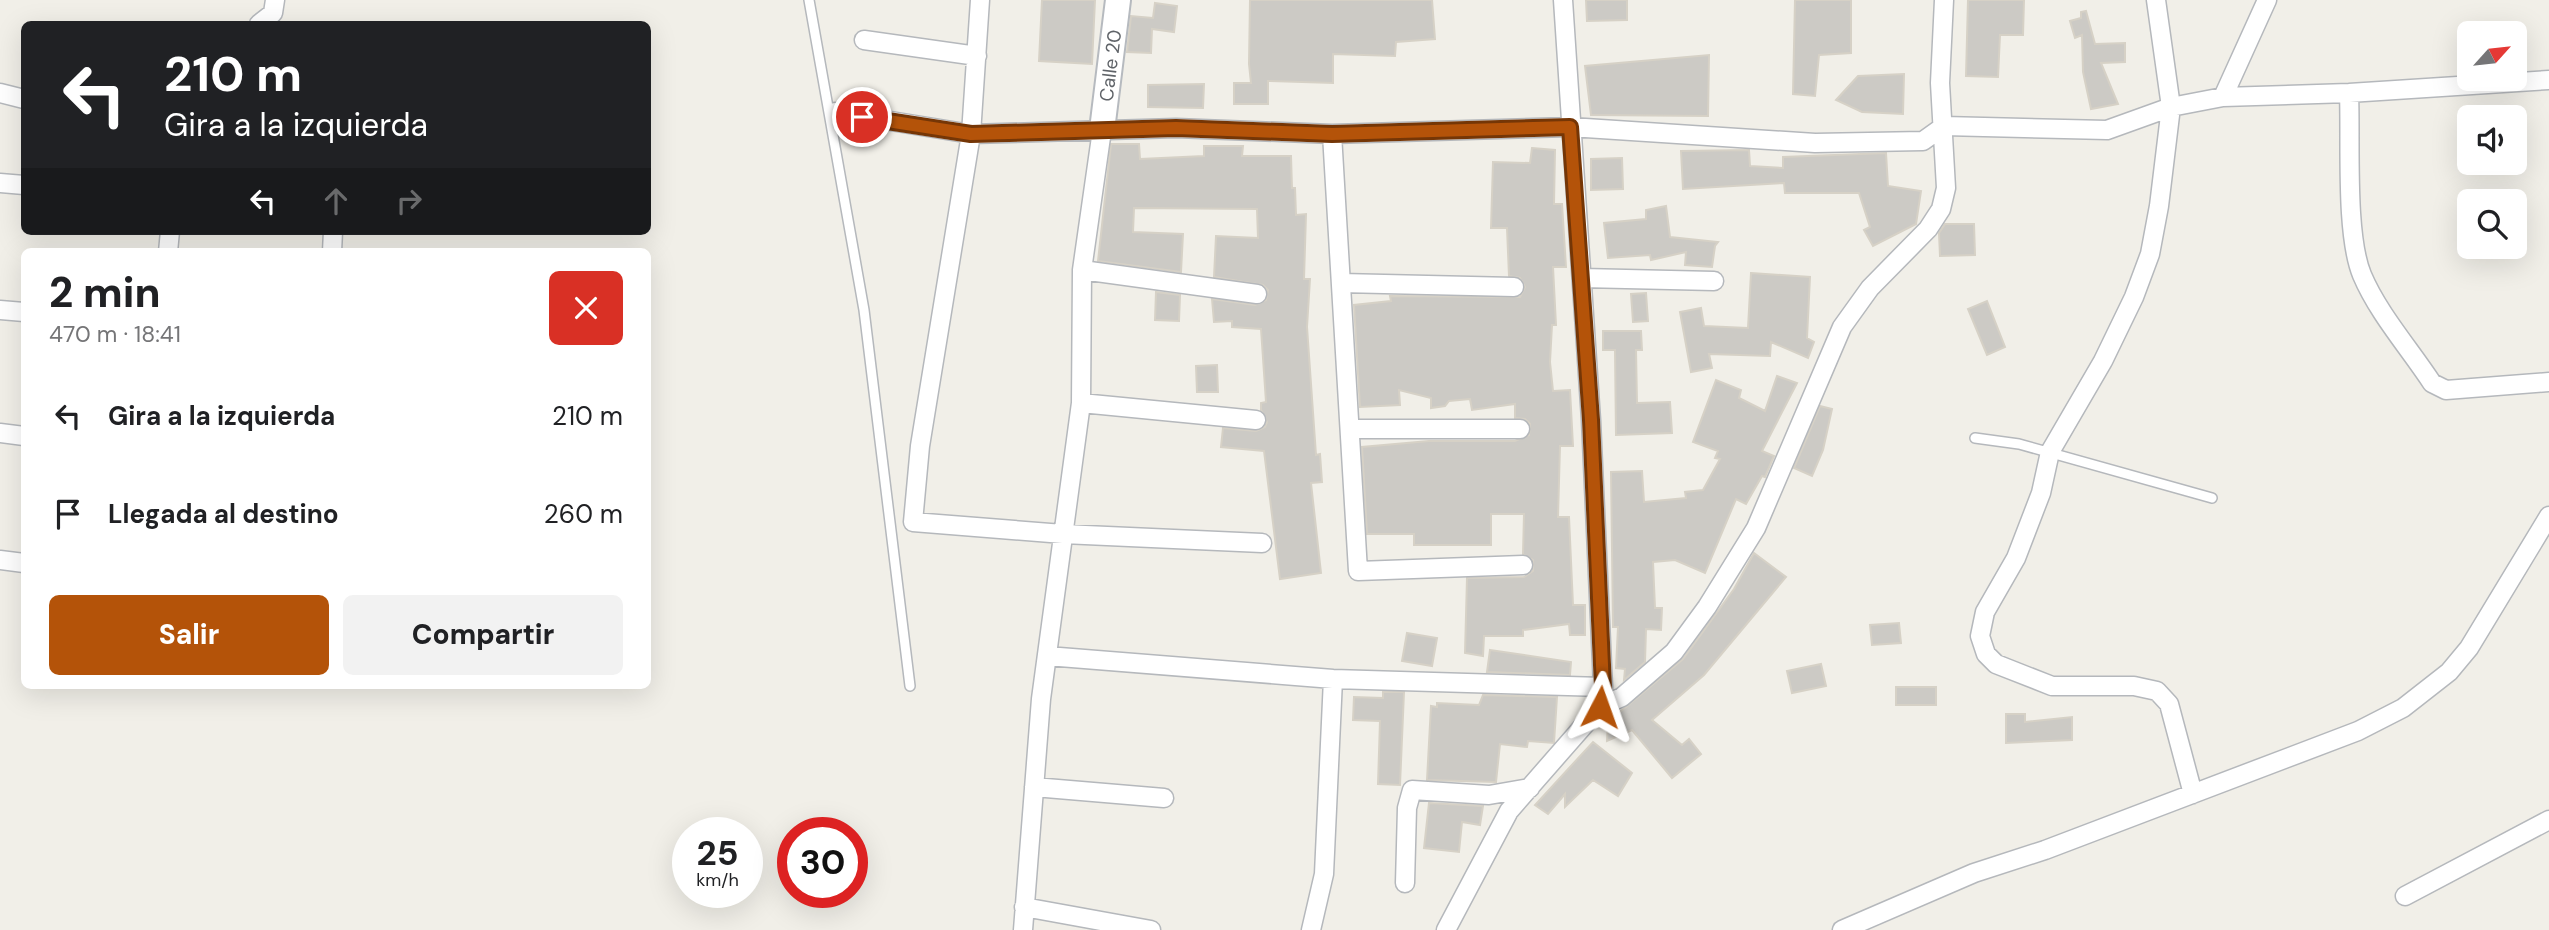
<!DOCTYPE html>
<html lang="es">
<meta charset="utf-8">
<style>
:root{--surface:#fff;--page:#f2f2f2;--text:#202124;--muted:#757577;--accent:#b45309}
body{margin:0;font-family:"DM Sans",sans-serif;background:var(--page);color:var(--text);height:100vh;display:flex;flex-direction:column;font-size:26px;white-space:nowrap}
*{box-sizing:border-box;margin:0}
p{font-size:23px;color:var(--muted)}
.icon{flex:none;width:38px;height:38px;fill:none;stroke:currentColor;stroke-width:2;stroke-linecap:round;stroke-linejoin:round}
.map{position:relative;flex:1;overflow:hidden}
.panel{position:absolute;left:21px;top:248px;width:630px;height:441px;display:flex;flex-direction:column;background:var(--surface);border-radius:10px;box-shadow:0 7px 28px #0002}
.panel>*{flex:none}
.banner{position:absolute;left:21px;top:21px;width:630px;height:214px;border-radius:10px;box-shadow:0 7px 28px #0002;background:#202124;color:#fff;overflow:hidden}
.needle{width:46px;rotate:63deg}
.controls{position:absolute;left:2457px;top:21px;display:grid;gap:14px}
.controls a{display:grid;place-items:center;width:70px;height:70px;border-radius:10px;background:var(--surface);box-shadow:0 7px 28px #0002;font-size:35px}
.speed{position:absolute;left:672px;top:817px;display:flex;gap:14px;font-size:35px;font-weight:700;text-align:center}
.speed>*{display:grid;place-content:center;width:91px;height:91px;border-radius:50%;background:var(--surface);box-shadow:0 7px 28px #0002;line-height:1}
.speed small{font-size:18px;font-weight:400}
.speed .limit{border:10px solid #d22;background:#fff;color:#111}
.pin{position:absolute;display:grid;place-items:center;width:60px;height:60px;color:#fff;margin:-30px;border:4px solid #fff;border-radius:50%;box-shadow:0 2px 7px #0007}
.me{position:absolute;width:77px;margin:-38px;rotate:4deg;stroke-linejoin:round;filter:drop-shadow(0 0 5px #0008)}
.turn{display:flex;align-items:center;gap:24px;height:147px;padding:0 28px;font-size:32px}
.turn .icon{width:91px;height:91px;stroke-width:2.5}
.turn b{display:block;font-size:49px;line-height:60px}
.lanes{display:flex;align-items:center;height:66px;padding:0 28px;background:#0003;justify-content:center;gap:35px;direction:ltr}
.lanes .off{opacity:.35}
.round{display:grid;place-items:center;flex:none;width:74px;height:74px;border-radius:10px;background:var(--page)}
.head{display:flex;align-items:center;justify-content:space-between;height:119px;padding:0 28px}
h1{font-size:42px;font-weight:800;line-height:52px}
.primary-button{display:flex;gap:14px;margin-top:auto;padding:14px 28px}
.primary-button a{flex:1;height:80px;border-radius:10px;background:var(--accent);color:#fff;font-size:28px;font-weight:800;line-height:80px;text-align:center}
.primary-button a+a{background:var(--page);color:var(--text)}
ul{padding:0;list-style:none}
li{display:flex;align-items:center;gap:21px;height:98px;padding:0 28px}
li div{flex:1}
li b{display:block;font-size:26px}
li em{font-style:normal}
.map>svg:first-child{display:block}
</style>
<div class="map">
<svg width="2549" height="930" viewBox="0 0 2549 930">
<rect width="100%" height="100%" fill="#f1efe8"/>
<path fill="#cccac5" stroke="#d6d1c6" stroke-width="2" d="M1042,0H1095L1092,64L1039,61Z
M1250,0H1432L1435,39L1396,42L1395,56L1333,54V83L1268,81V104H1234V83H1251L1249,64Z
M1586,0H1627V20L1587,21Z
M1795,0H1851V53L1819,55L1815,96L1793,94Z
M1968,0H2024L2023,35H2000L1998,77L1966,76Z
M1155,3L1177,6L1174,32L1152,29L1151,53L1127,52L1131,16L1153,18Z
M2086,11L2095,44L2125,43V62L2101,63L2118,104L2091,109L2083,72L2082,35L2075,38L2070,21L2081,18V12Z
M1709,55L1708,116L1591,115L1585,66Z
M1904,74L1903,114L1862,112L1836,100L1858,76Z
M1204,84L1203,108L1148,107V85Z
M1111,144H1139L1140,159L1204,156V146H1243L1242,156H1291L1292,188H1295L1296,215L1306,214L1304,279H1310L1307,327L1316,455L1320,454L1322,482L1311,483L1321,573L1280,579L1264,451L1221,447L1223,428L1256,431L1265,427L1267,422L1261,410V403L1266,402L1261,329L1232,327V321L1214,322L1212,299L1255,305L1266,300L1268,290L1263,285L1214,277L1216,236L1258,238L1257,209L1134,208L1133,232L1183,234L1181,272L1098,261Z
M1532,148L1555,150L1554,204H1562L1566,267H1553L1556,325H1552L1550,362L1553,391L1570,390L1573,446H1560L1558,517H1569L1573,605H1585V635H1570L1569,624L1523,630V636H1484L1483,656L1465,653L1467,578L1524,577L1533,571V560L1523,554L1524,514H1491V545H1414V534H1367L1362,447L1429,441H1515L1529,435L1530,424L1525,419L1515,418V404L1472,410L1470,399L1449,401L1445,406L1431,408V398L1399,390L1400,405L1360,407L1354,305L1391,301L1390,296L1520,297L1525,287L1520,278L1509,276L1507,228H1491L1493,162L1530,163Z
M1749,150L1750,166L1783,168V157L1886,153L1888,186L1921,191L1916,224L1873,246L1864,230L1870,227L1859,193H1785L1784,183L1683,189L1681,151Z
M1622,158L1623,189L1591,190V159Z
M1666,206L1670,237L1718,242L1715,246L1712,267L1685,265L1686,252L1651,260L1650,255L1608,258L1604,223L1646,219V210Z
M1945,224H1974L1975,255L1940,256L1939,233Z
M1751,273L1810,277L1807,338L1814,342L1808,358L1771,342L1770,356L1709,354L1712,368L1691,372L1680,312L1701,308L1704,326L1748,328Z
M1156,292L1180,295L1179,321L1155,320Z
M1646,293L1648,321L1633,322L1631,294Z
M1987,301L2005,347L1987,355L1968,309Z
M1603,331H1641L1642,350H1636L1637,403L1670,402L1672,433L1616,435L1615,350H1603Z
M1217,365L1218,392H1197L1196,366Z
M1777,376L1797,383L1762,451L1774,456L1765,477L1762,476L1746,504L1736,499L1705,573L1675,560L1653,562L1655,608H1662L1661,630L1646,629L1645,662L1624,680L1625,669L1616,668L1618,627H1613L1611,472L1642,471L1644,502L1686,498L1685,492L1703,490L1720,459L1715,458L1718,451L1693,442L1716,380L1741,390L1739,398L1765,411Z
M1820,406L1832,409L1823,450L1812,476L1794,468Z
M1754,553L1786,577L1704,675L1652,720L1682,745L1689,739L1701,754L1672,778L1632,730L1607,741L1608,722L1683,659L1734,589Z
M1899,623L1901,643L1872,645L1870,625Z
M1407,633L1437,638L1432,666L1402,661Z
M1490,650L1571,662L1570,675L1487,672Z
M1821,664L1826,686L1792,693L1787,671Z
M1896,687H1936V705H1896Z
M1383,692H1404L1400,785L1378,784L1380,721L1353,720L1354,697L1383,698Z
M1483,695L1557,697L1554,743L1528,741L1527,747L1500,744L1496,782L1427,780L1431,706L1437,707V703L1479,705Z
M2006,714H2025V722L2072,717V740L2006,743Z
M1593,742L1632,773L1618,796L1593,780L1565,807V794L1548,814L1535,805Z
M1429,803L1483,806L1480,825L1462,822L1459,852L1424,848Z"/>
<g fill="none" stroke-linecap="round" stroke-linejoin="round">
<defs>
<path id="service" d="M809,0L864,310L910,686
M1975,438L2019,444L2212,498"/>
<path id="minor" d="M980,0L971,134L920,446L913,522L1063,534L1262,543
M2156,0L2171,107L2159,206L2150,254L2134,297L2103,361L2050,452L2041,493L2016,558L1985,612L1980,636L1986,654L1996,664L2052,686H2134L2157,691L2169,704L2193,794
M259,24L273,13L275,0
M864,40L977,56
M0,93L24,99
M2349,93C2351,141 2345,234 2362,275C2378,313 2409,348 2432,383L2446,390L2549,382
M2223,97L2267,0
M835,112L971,134L1176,128L1332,134L1570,127L1815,143L1923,141L1944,126L2107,130L2171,107L2223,97L2349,93L2549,80
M1332,134L1358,571L1523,565
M0,183L24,185
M168,252L170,231
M332,252L333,231
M1082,270L1257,294
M1582,278L1714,281
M1341,283L1514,287
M0,310L24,312
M1081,403L1256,420
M1350,429H1520
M0,433L24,436
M0,560L24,563
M1047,656L1333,679L1603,687
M1600,707L1622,697L1674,652L1707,607L1756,528L1842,327L1870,288L1928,229L1941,209L1946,188L1940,83L1944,0
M1034,787L1164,798
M1405,883L1407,808L1412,790L1489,795L1530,788
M2405,896L2549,820
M1024,907L1151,930
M1023,930L1041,699L1081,403L1082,270L1102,130
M1311,930L1324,874L1333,679
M1446,930L1509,811L1600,707L1603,687L1591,420L1563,0
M1842,930L1974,873L2045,850L2358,731L2403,708L2449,672L2469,648L2549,516"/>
<g id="secondary">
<path id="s1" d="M1102,130L1118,0"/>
</g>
</defs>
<use href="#service" stroke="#b5b8bc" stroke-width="12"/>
<use href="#minor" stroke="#b5b8bc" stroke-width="21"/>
<use href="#secondary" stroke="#b6babf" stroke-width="28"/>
<use href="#service" stroke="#fff" stroke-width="9"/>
<use href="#minor" stroke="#fff" stroke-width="18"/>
<use href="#secondary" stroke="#fff" stroke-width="24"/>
</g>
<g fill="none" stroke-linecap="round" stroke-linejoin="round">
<defs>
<path id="route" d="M862,117L971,134L1176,128L1332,134L1570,127L1591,420L1603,687L1600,707"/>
</defs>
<use href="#route" stroke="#753606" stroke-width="18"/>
<use href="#route" stroke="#b45309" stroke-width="12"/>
</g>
<g text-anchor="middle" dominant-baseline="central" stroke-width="6" stroke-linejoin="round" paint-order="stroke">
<g font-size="19" fill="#5f6368" stroke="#fff">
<text stroke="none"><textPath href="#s1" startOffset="65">Calle 20</textPath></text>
</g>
</g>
</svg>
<div class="controls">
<a><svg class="needle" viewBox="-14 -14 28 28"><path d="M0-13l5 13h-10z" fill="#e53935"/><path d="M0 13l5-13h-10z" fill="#757577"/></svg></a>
<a><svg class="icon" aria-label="sound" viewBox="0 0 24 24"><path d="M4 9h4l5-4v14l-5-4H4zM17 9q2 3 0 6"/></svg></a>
<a><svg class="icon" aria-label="search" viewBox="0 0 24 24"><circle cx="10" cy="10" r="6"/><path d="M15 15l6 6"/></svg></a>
</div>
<div class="speed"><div>25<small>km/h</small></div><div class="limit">30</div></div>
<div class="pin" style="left:862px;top:117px;background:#d93025"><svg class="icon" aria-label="arrive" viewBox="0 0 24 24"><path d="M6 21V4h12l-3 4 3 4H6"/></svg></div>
<svg class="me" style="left:1600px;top:707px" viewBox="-20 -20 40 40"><path d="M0-17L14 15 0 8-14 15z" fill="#b45309" stroke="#fff" stroke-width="4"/></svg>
<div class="banner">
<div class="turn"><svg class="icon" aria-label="left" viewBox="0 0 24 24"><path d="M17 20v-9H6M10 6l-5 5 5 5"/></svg><div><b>210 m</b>Gira a la izquierda</div></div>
<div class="lanes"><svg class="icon" aria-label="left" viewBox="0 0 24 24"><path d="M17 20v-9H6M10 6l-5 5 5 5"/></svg><svg class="icon off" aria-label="ahead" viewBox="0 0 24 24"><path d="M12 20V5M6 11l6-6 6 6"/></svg><svg class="icon off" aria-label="right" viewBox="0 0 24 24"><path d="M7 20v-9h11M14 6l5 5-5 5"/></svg></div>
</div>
<section class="panel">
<div class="head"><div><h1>2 min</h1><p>470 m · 18:41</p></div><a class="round" style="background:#d93025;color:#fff"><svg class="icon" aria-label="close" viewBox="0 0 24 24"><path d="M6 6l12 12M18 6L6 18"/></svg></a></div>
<ul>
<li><svg class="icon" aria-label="left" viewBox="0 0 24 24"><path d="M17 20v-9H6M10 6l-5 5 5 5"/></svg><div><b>Gira a la izquierda</b></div><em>210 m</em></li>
<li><svg class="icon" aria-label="arrive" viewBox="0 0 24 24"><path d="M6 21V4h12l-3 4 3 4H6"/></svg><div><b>Llegada al destino</b></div><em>260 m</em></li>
</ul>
<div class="primary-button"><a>Salir</a><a>Compartir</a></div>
</section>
</div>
